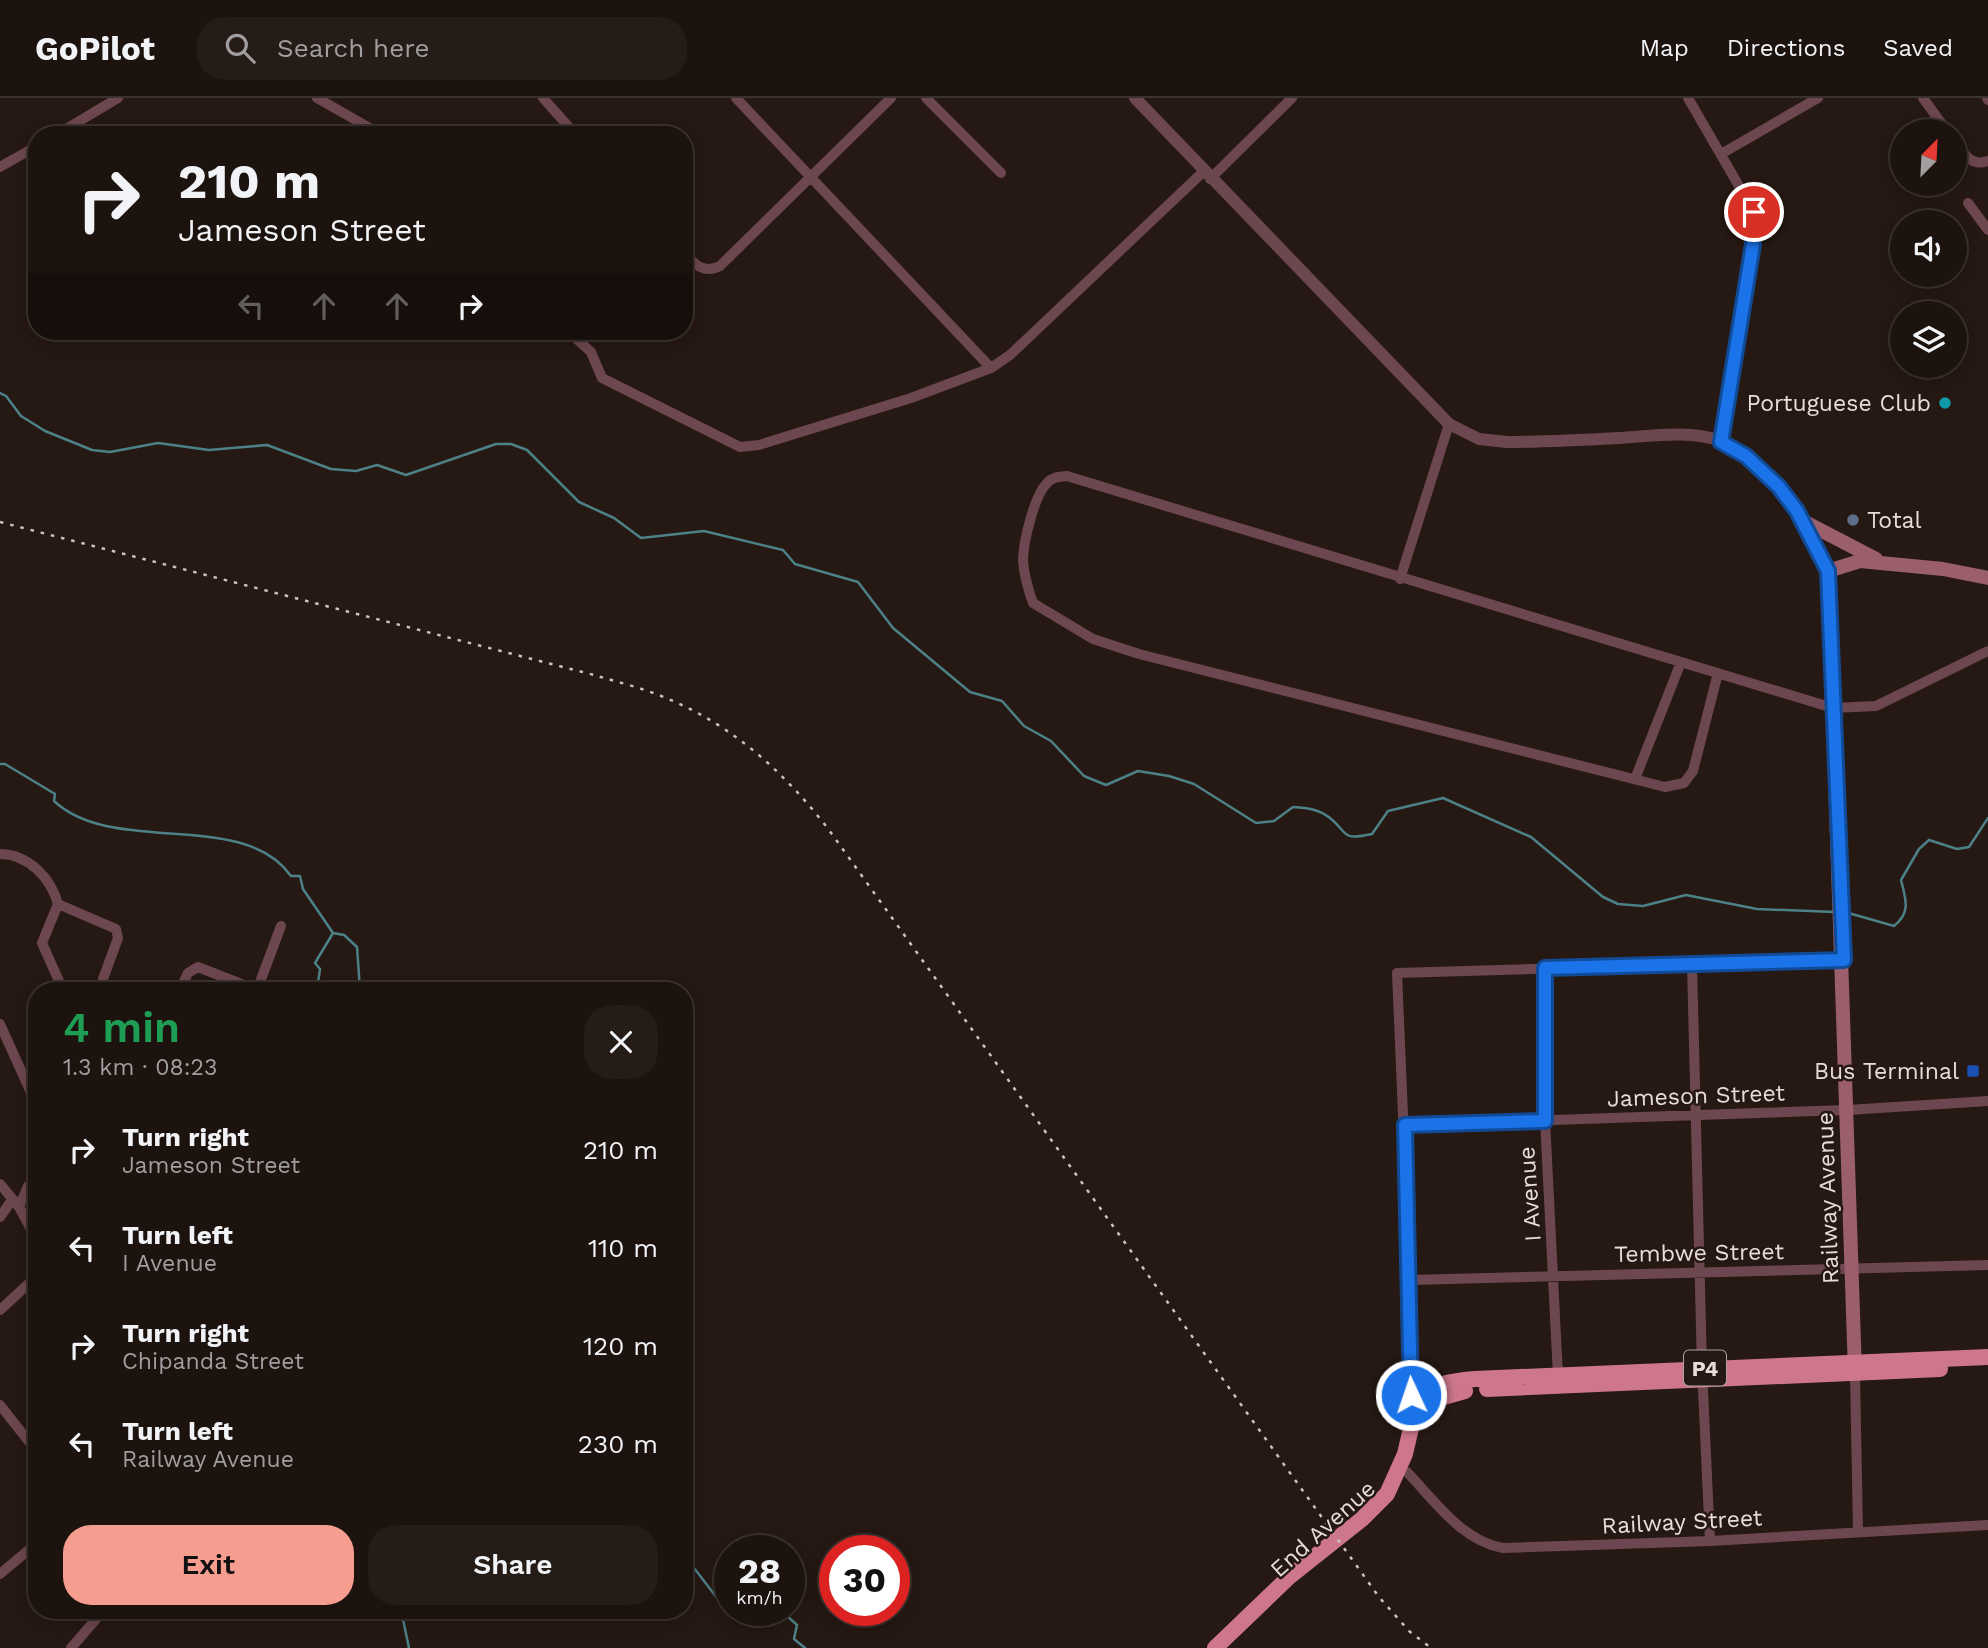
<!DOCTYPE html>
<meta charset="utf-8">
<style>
:root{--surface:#1c120e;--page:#251b17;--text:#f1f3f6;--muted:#a09e9e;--line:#3a322e;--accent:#f59d8e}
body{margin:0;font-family:"Work Sans",sans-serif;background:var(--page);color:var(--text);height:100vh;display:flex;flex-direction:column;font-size:26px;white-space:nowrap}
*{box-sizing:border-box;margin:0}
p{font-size:23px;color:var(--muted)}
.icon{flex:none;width:38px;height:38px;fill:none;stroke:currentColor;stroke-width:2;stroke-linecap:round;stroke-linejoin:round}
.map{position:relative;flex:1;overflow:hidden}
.side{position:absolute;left:28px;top:884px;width:665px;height:637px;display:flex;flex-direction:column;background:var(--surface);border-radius:28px;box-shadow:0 4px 18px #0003,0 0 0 2px var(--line)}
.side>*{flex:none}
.top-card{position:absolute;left:28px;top:28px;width:665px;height:214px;border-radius:28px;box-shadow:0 4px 18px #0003,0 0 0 2px var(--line);background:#1c120e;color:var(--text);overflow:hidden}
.needle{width:46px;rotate:24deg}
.buttons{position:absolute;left:1890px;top:21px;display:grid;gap:14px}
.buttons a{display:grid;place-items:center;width:77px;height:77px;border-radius:50%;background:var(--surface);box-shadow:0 4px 18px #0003,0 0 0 2px var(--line);font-size:35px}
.speed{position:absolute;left:714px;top:1437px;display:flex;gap:14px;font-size:35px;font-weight:700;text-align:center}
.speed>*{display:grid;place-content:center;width:91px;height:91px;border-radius:50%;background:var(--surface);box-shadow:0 4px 18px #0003,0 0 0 2px var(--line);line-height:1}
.speed small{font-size:18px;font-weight:400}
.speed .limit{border:10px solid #d22;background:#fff;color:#111}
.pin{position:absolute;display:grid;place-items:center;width:60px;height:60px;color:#fff;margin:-30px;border:4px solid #fff;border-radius:50%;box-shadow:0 2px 7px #0007}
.me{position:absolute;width:77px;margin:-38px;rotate:357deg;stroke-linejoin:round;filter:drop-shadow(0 0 5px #0008)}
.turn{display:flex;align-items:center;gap:24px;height:147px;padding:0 35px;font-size:32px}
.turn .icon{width:91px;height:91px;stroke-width:2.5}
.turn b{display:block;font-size:49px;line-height:60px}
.lanes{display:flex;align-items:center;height:66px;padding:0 35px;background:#0003;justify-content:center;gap:35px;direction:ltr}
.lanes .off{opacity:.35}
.round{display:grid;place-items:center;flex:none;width:74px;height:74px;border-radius:28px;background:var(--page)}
.head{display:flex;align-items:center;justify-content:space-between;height:119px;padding:0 35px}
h1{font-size:42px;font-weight:600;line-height:52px;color:#1e9e55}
.button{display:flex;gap:14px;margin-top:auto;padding:14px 35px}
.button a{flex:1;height:80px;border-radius:28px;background:var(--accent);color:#111;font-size:28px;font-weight:600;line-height:80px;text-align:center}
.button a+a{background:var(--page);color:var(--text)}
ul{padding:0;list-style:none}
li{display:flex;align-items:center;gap:21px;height:98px;padding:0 35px}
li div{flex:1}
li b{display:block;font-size:26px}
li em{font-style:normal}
header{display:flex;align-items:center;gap:42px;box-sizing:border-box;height:98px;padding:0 35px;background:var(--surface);border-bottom:2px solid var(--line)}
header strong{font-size:33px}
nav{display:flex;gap:38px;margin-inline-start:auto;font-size:24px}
.search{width:490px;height:63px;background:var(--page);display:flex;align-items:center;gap:18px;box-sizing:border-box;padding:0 24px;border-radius:28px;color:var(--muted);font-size:26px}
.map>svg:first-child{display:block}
</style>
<header>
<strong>GoPilot</strong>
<div class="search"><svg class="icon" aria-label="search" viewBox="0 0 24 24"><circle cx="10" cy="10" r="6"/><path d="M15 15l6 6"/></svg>Search here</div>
<nav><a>Map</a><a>Directions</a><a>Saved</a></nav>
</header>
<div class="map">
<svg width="1988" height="1550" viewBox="0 0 1988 1550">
<rect width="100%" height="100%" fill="#261812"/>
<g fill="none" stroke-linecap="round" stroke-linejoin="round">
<path stroke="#4d8188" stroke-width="2.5" d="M0,295L6,298L21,318L45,333L92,352L110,354L158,345L209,352L267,347L331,371L356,373L377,367L406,377L496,346H511L527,352L579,404L614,420L641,440L704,433L783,452L795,466L858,484L893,530L970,594L1002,603L1024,628L1051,643L1084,678L1106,687L1138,673L1169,678L1194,686L1256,725L1274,723L1293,709C1307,710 1319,711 1330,720C1349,735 1340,743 1372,736L1388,713L1443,700L1531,739L1603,799L1618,806L1643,808L1686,797L1757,811L1835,814
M0,666H5L55,696L54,703C114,759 243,710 291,778H300L303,791L333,835L315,865L320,871L317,892
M1845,814L1894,828C1911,814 1906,802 1901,782L1919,751L1929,742L1957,751L1969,749L1988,720
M333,835L344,837L357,849L360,892
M684,1457L724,1509L730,1511
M401,1512L409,1550
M734,1512L768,1522L786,1517L797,1527L794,1541L805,1550"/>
<path stroke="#6d474f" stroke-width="10" d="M317,0L382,37
M543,0L576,37
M736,0L991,270
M926,0L1001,75
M1688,0L1754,114L1753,146L1721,343
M1923,0L1947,33
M1987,0L1988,2
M56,37L118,0
M1955,43C1964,56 1971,69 1988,63
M1721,56L1818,0
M0,69L37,48
M1210,81L1292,0
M1968,105L1988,132
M684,155C695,167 704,176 720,168L891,0
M568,233L591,254L602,280L740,349L759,347L911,300L991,270L1010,257L1203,74
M1400,481L1449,326
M1718,575L1693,673L1684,685L1665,689L1139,556L1093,541L1033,505C1028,491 1024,478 1023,463C1023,445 1034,398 1047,385C1052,379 1059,379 1067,378L1833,610L1876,608L1988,553
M1635,681L1681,564
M0,756C28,756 51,780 58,806L116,831L118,840L103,881
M58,806L42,845L63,892
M1692,866L1702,1270L1710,1443
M1545,870V1022L1558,1278
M180,892L188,875L198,869L257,892
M257,892L281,828
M0,926L37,1008
M1405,1027L1848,1012L1988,1003
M0,1086L19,1109L37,1142
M19,1109L28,1088L37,1082
M0,1119L12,1102
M1410,1182L1988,1167
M0,1212L37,1178
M1413,1267L1427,1297
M1855,1276L1858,1433
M0,1307L37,1354
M1412,1310L1410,1182L1397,875L1844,862
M1407,1374C1435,1403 1462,1443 1503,1450L1710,1443L1988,1427
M0,1476L37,1445
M71,1550L104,1512"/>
<path stroke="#6d474f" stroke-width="12" d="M1135,0L1449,326L1479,341L1507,344C1544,344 1582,342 1619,340C1652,338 1689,332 1721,343C1773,361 1805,428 1828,473"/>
<path stroke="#9b5e6b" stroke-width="14" d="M1803,423L1876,461
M1855,1274L1828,473L1860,463L1943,471L1988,480"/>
<path stroke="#ce778b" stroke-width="16" d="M1487,1291L1940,1271
M1420,1323L1433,1302L1465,1293
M1215,1550L1289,1479L1362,1421L1387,1396L1405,1356L1417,1304C1431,1285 1452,1283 1475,1281L1988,1259"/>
<path stroke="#cdc2be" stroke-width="2.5" stroke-dasharray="3.5 7" stroke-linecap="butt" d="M0,424L594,577C617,584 643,590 666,600C734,628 785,675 829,732L1379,1499L1409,1533L1431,1550"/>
</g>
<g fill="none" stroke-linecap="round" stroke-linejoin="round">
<defs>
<path id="route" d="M1411,1297L1405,1027L1545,1023V870L1844,862L1828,473L1797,413L1779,389L1746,358L1721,344L1753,146L1754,114"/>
</defs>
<use href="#route" stroke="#114b97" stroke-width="18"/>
<use href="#route" stroke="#1a73e8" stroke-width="12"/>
</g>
<circle fill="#0f9aa8" stroke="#261812" stroke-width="2.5" cx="1945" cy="305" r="7"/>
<circle fill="#5c6f8a" stroke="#261812" stroke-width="2.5" cx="1853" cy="422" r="7"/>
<rect fill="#1a4fb4" stroke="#261812" stroke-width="2.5" x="1966" y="966" width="14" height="14" rx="3.5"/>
<g text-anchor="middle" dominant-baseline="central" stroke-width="5" stroke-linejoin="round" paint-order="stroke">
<rect fill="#261812" stroke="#aea29d" stroke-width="2" x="1684" y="1252.5" width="42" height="35" rx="5"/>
<g font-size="21" font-weight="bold" fill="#e8ddd9">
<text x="1705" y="1270">P4</text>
</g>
<g font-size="23" fill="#e8ddd9" stroke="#261812" text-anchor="end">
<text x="1931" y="305">Portuguese Club</text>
<text x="1867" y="422" text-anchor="start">Total</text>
<text x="1959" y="973">Bus Terminal</text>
</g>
<g font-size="23" fill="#e8ddd9" stroke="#261812">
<text transform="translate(1696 998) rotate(-2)">Jameson Street</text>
<text transform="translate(1530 1096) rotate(-94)">I Avenue</text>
<text transform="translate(1828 1100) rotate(-92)">Railway Avenue</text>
<text transform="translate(1699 1155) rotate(-1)">Tembwe Street</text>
<text transform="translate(1682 1424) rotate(-3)">Railway Street</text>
<text transform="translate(1323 1431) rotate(-42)">End Avenue</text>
</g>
</g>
</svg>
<div class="buttons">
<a><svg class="needle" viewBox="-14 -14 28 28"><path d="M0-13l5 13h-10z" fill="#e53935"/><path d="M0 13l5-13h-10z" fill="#a09e9e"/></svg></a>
<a><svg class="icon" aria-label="sound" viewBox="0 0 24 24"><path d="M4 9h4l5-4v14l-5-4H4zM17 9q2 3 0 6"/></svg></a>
<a><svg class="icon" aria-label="layers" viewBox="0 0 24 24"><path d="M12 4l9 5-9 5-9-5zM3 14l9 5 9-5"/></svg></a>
</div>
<div class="speed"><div>28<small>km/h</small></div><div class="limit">30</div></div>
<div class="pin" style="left:1754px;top:114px;background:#d93025"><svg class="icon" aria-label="arrive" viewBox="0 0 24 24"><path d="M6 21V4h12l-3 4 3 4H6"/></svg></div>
<svg class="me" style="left:1411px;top:1297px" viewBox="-20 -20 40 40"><circle r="17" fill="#1a73e8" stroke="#fff" stroke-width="3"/><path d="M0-11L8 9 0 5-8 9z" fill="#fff"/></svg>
<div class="top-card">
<div class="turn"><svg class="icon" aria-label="right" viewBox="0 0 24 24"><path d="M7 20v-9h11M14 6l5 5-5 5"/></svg><div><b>210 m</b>Jameson Street</div></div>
<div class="lanes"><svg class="icon off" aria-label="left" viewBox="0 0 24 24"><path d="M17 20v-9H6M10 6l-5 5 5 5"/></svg><svg class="icon off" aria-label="ahead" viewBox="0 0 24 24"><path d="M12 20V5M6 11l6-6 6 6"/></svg><svg class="icon off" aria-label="ahead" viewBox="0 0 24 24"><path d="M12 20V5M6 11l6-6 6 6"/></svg><svg class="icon" aria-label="right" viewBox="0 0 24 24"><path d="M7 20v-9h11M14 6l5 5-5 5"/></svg></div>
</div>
<section class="side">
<div class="head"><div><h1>4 min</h1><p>1.3 km · 08:23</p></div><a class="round"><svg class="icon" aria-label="close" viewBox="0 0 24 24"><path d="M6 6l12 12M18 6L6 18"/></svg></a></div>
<ul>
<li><svg class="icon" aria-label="right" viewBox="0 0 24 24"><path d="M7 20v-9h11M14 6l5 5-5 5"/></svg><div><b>Turn right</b><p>Jameson Street</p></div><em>210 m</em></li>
<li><svg class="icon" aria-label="left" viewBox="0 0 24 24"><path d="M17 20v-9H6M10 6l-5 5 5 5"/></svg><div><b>Turn left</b><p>I Avenue</p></div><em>110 m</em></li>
<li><svg class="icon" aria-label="right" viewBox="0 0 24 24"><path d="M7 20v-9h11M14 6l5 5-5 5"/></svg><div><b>Turn right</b><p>Chipanda Street</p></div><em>120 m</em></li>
<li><svg class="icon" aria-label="left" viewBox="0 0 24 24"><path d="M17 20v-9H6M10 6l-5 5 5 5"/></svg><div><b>Turn left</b><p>Railway Avenue</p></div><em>230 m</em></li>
</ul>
<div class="button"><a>Exit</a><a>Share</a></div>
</section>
</div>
